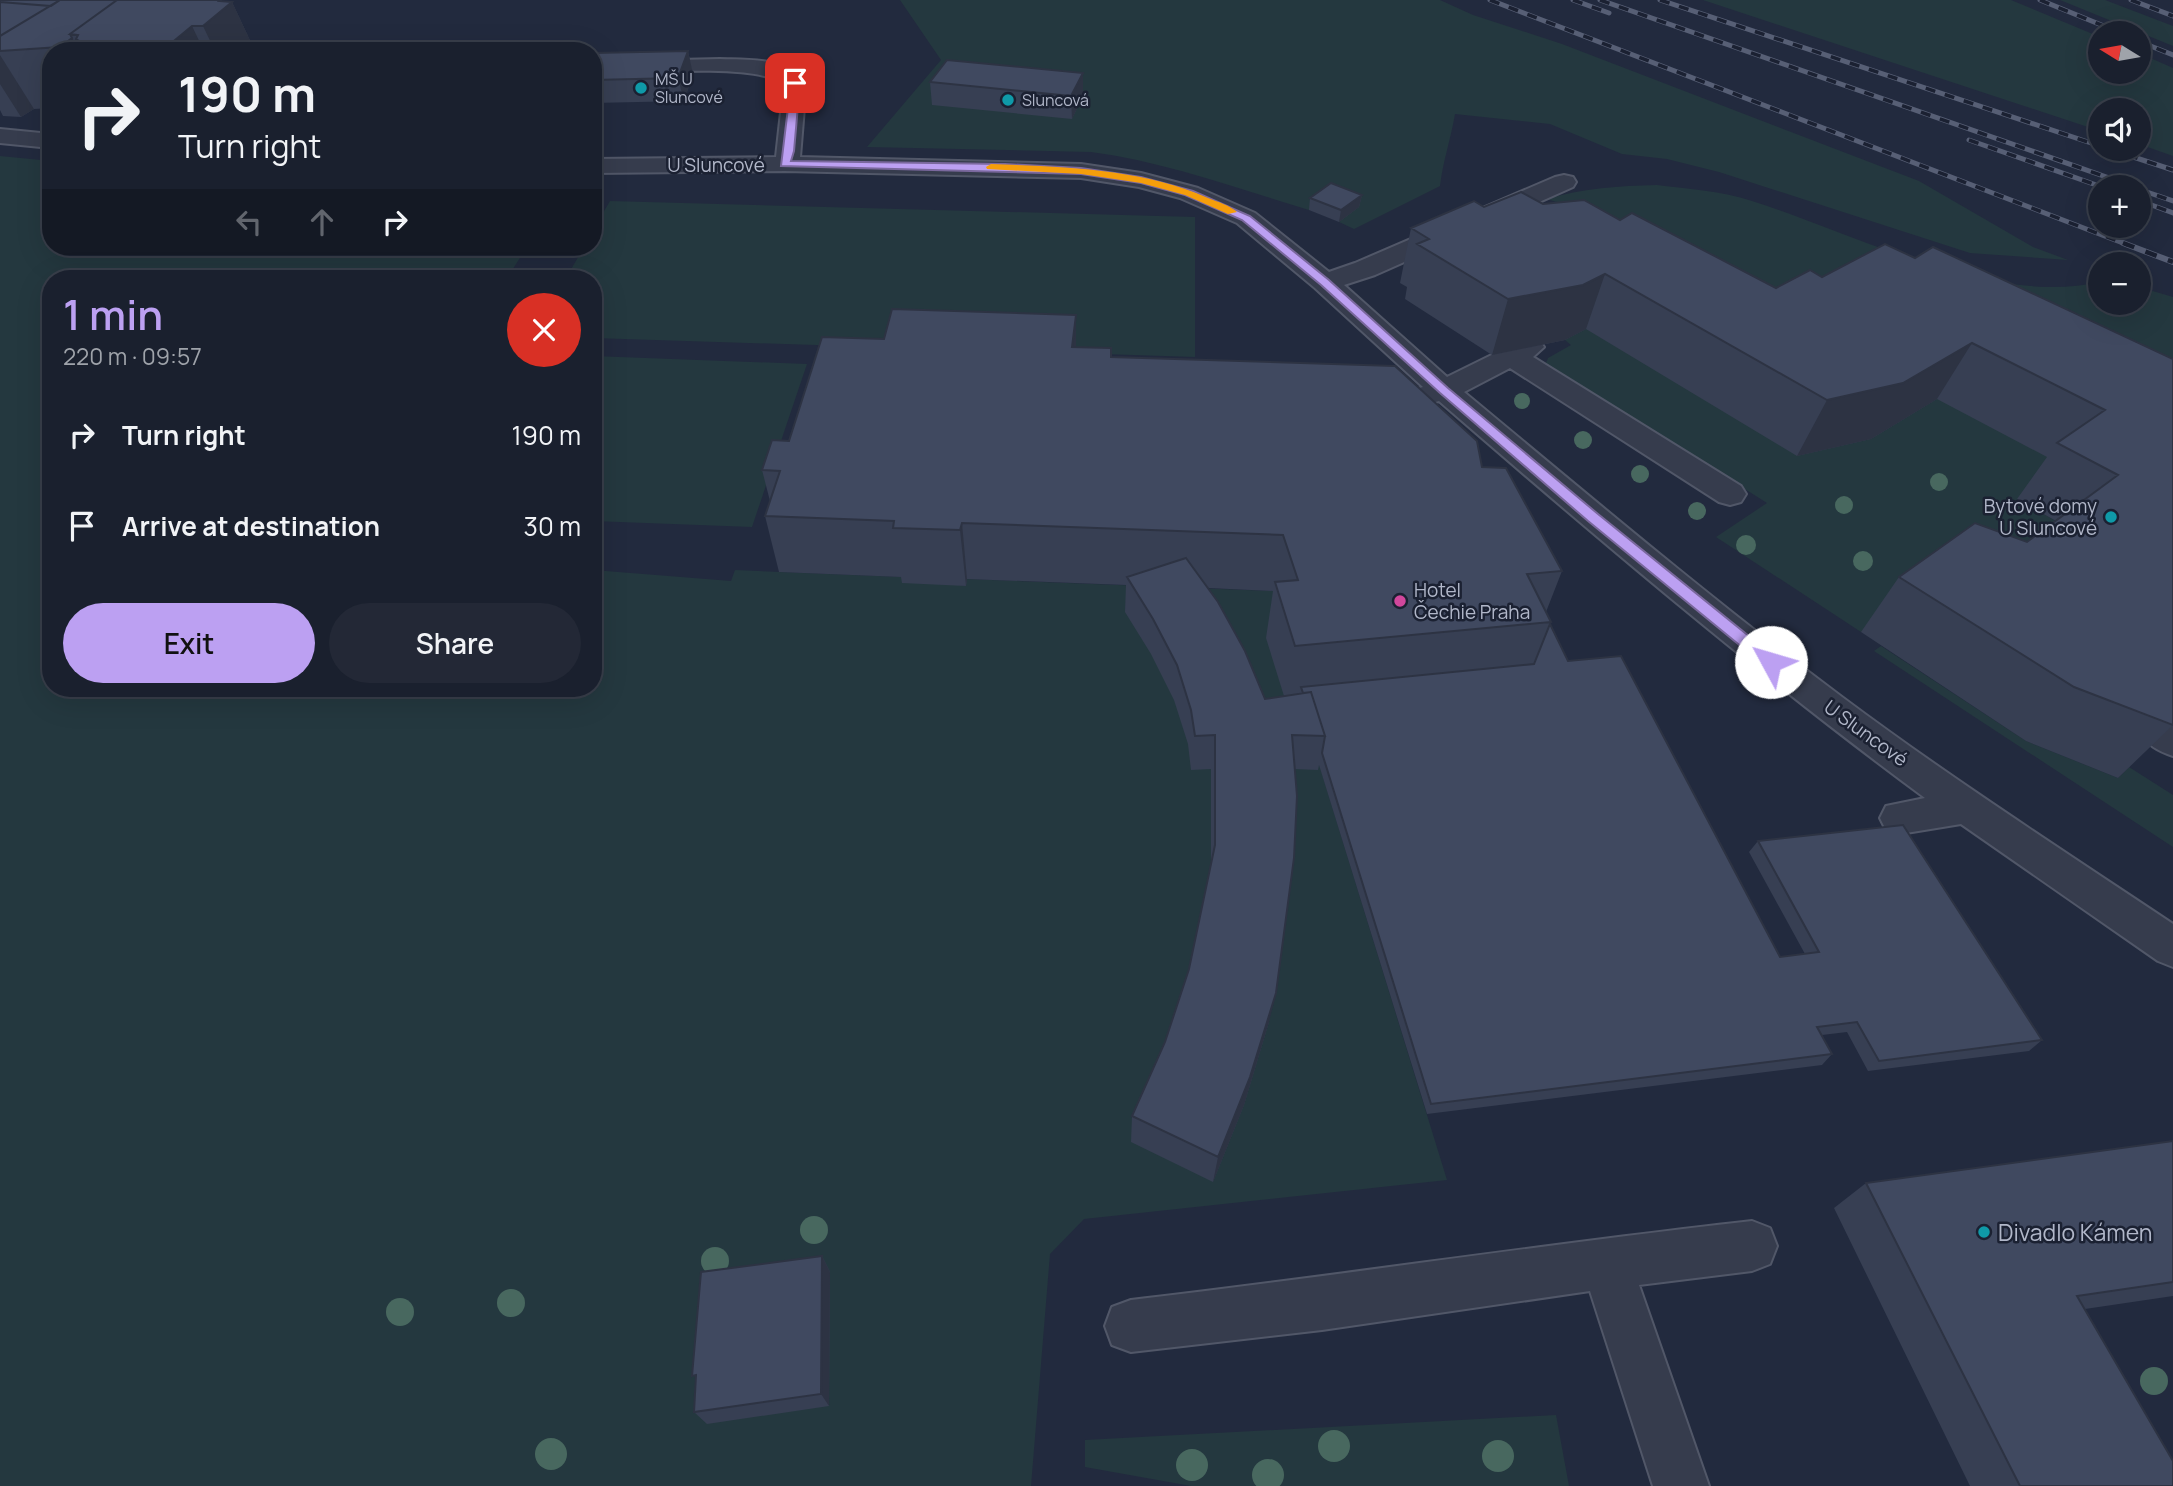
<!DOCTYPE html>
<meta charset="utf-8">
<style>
:root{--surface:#1a202e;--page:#232836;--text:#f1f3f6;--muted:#9fa3aa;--line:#383e4a;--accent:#bca0f2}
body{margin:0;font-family:Manrope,sans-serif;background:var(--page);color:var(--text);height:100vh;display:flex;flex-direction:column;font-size:26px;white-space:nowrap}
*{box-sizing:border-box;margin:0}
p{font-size:23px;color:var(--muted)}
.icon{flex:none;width:38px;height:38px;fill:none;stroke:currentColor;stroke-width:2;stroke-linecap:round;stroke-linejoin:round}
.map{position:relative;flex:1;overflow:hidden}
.panel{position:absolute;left:42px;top:270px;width:560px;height:427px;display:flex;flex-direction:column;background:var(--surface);border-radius:28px;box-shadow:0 7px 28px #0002,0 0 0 2px var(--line)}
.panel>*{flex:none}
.top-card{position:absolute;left:42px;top:42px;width:560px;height:214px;border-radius:28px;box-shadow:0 7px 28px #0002,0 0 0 2px var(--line);background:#1a202e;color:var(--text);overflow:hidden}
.needle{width:46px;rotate:281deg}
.fabs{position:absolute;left:2088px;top:21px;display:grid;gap:14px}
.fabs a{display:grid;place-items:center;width:63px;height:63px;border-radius:50%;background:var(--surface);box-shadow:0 7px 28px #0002,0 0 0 2px var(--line);font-size:35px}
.pin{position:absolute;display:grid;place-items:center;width:60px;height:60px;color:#fff;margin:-30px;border-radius:14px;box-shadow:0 4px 10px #0006}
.me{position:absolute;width:77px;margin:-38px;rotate:309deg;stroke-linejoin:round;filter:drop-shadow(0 0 5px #0008)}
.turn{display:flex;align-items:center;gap:24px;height:147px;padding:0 21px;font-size:32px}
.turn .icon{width:91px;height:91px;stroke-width:2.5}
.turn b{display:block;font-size:49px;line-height:60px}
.lanes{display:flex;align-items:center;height:66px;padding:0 21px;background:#0003;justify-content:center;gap:35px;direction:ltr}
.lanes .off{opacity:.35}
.round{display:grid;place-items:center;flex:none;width:74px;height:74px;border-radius:37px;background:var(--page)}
.head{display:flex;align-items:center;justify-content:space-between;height:119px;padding:0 21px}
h1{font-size:42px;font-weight:600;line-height:52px;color:var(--accent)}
.button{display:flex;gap:14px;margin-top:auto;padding:14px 21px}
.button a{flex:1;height:80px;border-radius:42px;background:var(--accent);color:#111;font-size:28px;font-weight:600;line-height:80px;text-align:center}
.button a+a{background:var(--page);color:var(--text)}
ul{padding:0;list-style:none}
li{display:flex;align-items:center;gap:21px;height:91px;padding:0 21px}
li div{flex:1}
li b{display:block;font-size:26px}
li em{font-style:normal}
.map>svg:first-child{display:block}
</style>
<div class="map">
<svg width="2173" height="1486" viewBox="0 0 2173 1486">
<rect width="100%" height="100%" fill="#222a3e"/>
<path fill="#24383f" d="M900,0H1440L1473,15L1562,44L1919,181L2033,247L2068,260L1970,253L1719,172L1667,159L1622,154L1550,124L1455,114C1451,138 1443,161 1440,186L1354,229L1339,222L1329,196L1309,210C1236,188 1166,162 1091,152L867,147L941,60Z
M1703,0H2011L2100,37V72H2138L2139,53L2173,68V156L2139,144L2138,110H2100V131Z
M2060,0H2105L2173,26V46Z
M0,156L51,161V247H527L507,278H51V688H593V570L731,581L735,570L902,577L965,586L967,579L1274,591L1299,699L1447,1180L1084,1219L1050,1254L1031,1486H0Z
M1657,185C1689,189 1721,191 1752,201C1854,233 1993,307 2100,282V303H2138L2139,287L2173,297V449L2017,499L2149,574L1861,632L1716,537L1767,503L1546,363L1548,358L1571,345L1565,340L1597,215L1547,199C1584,188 1619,186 1657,185Z
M610,201L1195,217V357L593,338V278H566L584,247H593V230Z
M593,356L807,364L752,527L593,521Z
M1881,646L2026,741L2118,778L2129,767L2173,795V847L1874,651Z
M1556,1415L1569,1486H1191L1085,1467V1440Z"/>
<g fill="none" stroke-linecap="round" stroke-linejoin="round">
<defs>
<path id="minor" d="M720,59C749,60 788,57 806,83L800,157L1081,164L1141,173L1198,188L1255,213L1329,272L1355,263L1555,177L1564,175L1573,177L1576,182L1573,187L1375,275L1344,285L1447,377L1520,341L1530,338L1540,341L1544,347L1533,357L1741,486L1746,494L1741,502L1730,505L1719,502L1510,368L1464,392C1588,495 1712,600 1842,697C1949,777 2062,850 2173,924V967L2158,961L1961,824L1900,834L1886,830L1880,818L1886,806L1925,798C1756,673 1597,538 1439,401L1420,406L1409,403L1405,397L1409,391L1423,387L1315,288L1237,223L1180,198L1139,187L1081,178L785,171L593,173V159L776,157L784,85C759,61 631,74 593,76V62Z
M0,129L51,134V148L0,143Z
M2158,716L2173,722V756C2158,751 2147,745 2139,731L2144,721Z
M1752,1221L1770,1228L1777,1246L1770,1264L1752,1271L1639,1285L1709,1486H1653L1590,1291L1322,1330L1131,1352L1112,1345L1105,1326L1112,1307L1131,1300C1338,1276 1545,1244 1752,1221Z"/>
</defs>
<use href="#minor" stroke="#515768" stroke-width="4"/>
<use href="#minor" fill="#363c4d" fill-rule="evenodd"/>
<defs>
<path id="rail-far1" d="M1490,0L2128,245
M1573,0L1609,13
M1600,0L2135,187
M1660,0L2100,146
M2040,0L2121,33
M2131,0L2173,16
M2138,41L2173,55
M1969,140L2102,187
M2109,149L2173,170
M2138,189L2173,201
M2138,200L2173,213"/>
<path id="rail" d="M2123,243L2173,262"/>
</defs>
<use href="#rail-far1" stroke="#575f75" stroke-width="5"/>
<use href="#rail" stroke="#575f75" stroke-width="6"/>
<use href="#rail-far1" stroke="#1b2132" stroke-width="3.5" stroke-dasharray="10" stroke-linecap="butt"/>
<use href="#rail" stroke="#1b2132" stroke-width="4.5" stroke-dasharray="12" stroke-linecap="butt"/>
</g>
<g fill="#48685f">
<circle cx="1522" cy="401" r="8"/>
<circle cx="1583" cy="440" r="9"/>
<circle cx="1640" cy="474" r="9"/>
<circle cx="1939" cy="482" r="9"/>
<circle cx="1844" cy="505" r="9"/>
<circle cx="1697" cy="511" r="9"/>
<circle cx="1746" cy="545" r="10"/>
<circle cx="1863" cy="561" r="10"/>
<circle cx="814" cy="1230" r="14"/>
<circle cx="715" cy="1261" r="14"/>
<circle cx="511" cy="1303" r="14"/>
<circle cx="400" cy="1312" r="14"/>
<circle cx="2154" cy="1381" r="14"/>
<circle cx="1334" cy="1446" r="16"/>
<circle cx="551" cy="1454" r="16"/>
<circle cx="1498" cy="1456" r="16"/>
<circle cx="1192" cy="1465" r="16"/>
<circle cx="1268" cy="1475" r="16"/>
</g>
<path fill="#373f53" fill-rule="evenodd" d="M0,0H221L222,1L232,2L255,51H326H51V108L34,109L21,117L3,116L0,110Z
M688,51L693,74L684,101L593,103V53Z
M930,82L1083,96L1072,119L932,105Z
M1362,195L1359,207L1339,222L1309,210L1310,198Z
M1543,204L1620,220L1776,288L1822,277L1915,258L2173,359V725L2118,778L2026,741L1861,632L1899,577L2027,542L2056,521L2017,499L2047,457L1937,399L1871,439L1797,456L1586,329L1565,340L1492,355L1405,299L1407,287L1400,283L1411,228L1484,207Z
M884,339L1076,347L1482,467L1562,571L1546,612L1551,622L1550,624L1568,661L1780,957L1805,954L1749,852L1758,841L2042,1040L2029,1051L1868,1071L1847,1032L1822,1035L1832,1054L1822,1065L1427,1114L1319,765L1318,770L1294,769L1269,1022L1244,1105L1213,1182L1131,1142L1132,1116L1165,1042L1189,969L1211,866V769L1191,770L1188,744L1174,700L1151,654L1125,612L1126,585L967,579L966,586L902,583L901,577L779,572L765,516L770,501L762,470ZM1208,588L1273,591L1266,638L1284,696L1265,699Z
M2173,1141V1296L2085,1309L2173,1486H1970L1834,1208L1866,1183Z
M822,1256L830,1272L829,1406L707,1424L694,1412Z"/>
<path fill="#2d3343" d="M115,0H165L192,26L204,51H113L78,35L70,34L80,51H63L60,47L0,51Z
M220,0H221L225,8L232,2L255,51H215L203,26Z
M324,46L326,51H318Z
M688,51L693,74L684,101L678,78Z
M0,55L34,109L21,117L0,84Z
M1083,73V96L1072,119L1071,96Z
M1362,195L1359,207L1339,222L1341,210Z
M1605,274L1586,329L1565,340L1492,355L1508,299Z
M1076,315V371L1072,347Z
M1972,343L1937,399L1871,439L1797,456L1827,400Z
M962,523L967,579L966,586L960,530Z
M1276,993L1269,1022L1244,1105L1213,1182L1218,1157Z
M822,1256L830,1272L829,1406L821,1394Z"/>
<path fill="#404960" stroke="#2d3343" stroke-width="2" d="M0,0H60L51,6L0,2Z
M60,0H117L70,34L72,38L60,47L0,51V36Z
M117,0H220L219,1L232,2L203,26H192L169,45L154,51H113L81,42L76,39L78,35L70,34Z
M0,2L50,6L0,36Z
M263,44L324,46L318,51H255Z
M688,51L678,78L593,80V53Z
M947,60L1083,73L1071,96L930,82Z
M1331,183L1362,195L1341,210L1310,198Z
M1521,192L1543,204L1584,200L1620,220L1632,213L1776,288L1810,270L1822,277L1885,244L1915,258L1933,247L2173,359V725L2074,687L1899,577L1975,523L2027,542L2118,475L2057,443L2105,410L1972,343L1903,383L1827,400L1605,274L1583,285L1508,299L1417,244L1429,239L1411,228L1474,201L1484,207Z
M892,309L1076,315L1072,347L1111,348V357L1395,366L1477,441L1482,467L1506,468L1562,571L1527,574L1551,622L1295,646L1275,582L1298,580L1283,535L962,523L960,530L893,528L894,521L765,516L780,471L762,470L772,440L789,441L822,337L884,339Z
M1186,558L1218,602L1245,651L1265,699L1311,692L1325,736L1292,735L1297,796L1294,858L1276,993L1250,1077L1218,1157L1132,1116L1165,1042L1189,969L1215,845V735L1195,736L1191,710L1177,665L1153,619L1127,577Z
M1550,624L1568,661L1621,656L1780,957L1819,952L1758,841L1903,825L2042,1040L1879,1061L1857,1022L1817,1027L1832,1054L1431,1104L1322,753L1325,736L1311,692L1303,693L1301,687L1534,664Z
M2173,1141V1282L2077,1296L2173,1461V1486H2020L1866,1183Z
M822,1256L821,1394L694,1412L696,1375L692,1376L701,1272Z"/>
<path fill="#bca0f2" stroke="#7a689d" stroke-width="2" d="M795,81L800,83L794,151L791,161L1005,164L1081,168L1141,177L1193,191L1250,216L1329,280L1448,388L1598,514L1776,658L1778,662L1776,666H1765L1588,521L1440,393L1321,285L1242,220L1185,195L1141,183L1081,174L781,166L791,83Z"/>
<path fill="#f59e0b" d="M991,164C1064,167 1140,168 1208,198C1218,202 1229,205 1237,212L1228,214L1185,195L1141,183L1081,174L987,169L986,167Z"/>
<g fill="#0f9aa8" stroke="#1b2132" stroke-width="2.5">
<circle cx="641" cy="88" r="7"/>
<circle cx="1008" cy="100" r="7"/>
<circle cx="2111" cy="517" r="7"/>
<circle cx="1984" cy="1232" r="7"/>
</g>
<circle fill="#d1479c" stroke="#1b2132" stroke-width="2.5" cx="1400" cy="601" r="7"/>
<g text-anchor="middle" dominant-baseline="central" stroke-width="5" stroke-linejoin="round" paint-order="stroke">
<g font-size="16" fill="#b1b7c9" stroke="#1b2132" text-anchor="start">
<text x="655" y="79">MŠ U<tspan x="655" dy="18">Sluncové</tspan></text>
<text x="1022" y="100">Sluncová</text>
</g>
<g font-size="19" fill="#b1b7c9" stroke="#1b2132">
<text x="716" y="165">U Sluncové</text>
<text transform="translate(1866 733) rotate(36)">U Sluncové</text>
</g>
<g font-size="19" fill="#b1b7c9" stroke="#1b2132" text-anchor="end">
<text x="2097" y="506">Bytové domy<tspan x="2097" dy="22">U Sluncové</tspan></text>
<text x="1414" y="590" text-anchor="start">Hotel<tspan x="1414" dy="22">Čechie Praha</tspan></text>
</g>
<g font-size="23" fill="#b1b7c9" stroke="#1b2132" text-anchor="start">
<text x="1998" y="1232">Divadlo Kámen</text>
</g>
</g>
</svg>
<div class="fabs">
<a><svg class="needle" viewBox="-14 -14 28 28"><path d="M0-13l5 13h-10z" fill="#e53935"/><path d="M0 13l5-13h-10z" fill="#9fa3aa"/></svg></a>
<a><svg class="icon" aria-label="sound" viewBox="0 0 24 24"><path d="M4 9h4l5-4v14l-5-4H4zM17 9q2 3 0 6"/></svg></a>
<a>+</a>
<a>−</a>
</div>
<div class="pin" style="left:795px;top:83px;background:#d93025"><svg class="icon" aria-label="arrive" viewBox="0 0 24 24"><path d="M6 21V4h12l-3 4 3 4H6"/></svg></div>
<svg class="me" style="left:1771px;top:662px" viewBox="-20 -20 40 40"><circle r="19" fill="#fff"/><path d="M0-13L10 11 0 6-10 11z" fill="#bca0f2"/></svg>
<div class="top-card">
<div class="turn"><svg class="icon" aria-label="right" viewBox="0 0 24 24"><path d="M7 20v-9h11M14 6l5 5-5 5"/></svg><div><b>190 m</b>Turn right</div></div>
<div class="lanes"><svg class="icon off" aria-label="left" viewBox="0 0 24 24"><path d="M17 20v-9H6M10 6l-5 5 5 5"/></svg><svg class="icon off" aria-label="ahead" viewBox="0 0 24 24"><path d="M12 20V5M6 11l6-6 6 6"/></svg><svg class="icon" aria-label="right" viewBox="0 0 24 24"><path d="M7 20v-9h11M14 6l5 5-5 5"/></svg></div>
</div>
<section class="panel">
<div class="head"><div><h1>1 min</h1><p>220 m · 09:57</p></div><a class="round" style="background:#d93025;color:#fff"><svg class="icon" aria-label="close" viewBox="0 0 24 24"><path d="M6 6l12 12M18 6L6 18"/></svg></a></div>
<ul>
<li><svg class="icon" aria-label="right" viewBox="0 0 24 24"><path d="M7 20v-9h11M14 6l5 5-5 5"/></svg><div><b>Turn right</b></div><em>190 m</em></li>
<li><svg class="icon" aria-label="arrive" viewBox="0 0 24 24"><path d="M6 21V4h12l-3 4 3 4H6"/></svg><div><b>Arrive at destination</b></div><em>30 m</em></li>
</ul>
<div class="button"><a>Exit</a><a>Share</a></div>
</section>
</div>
